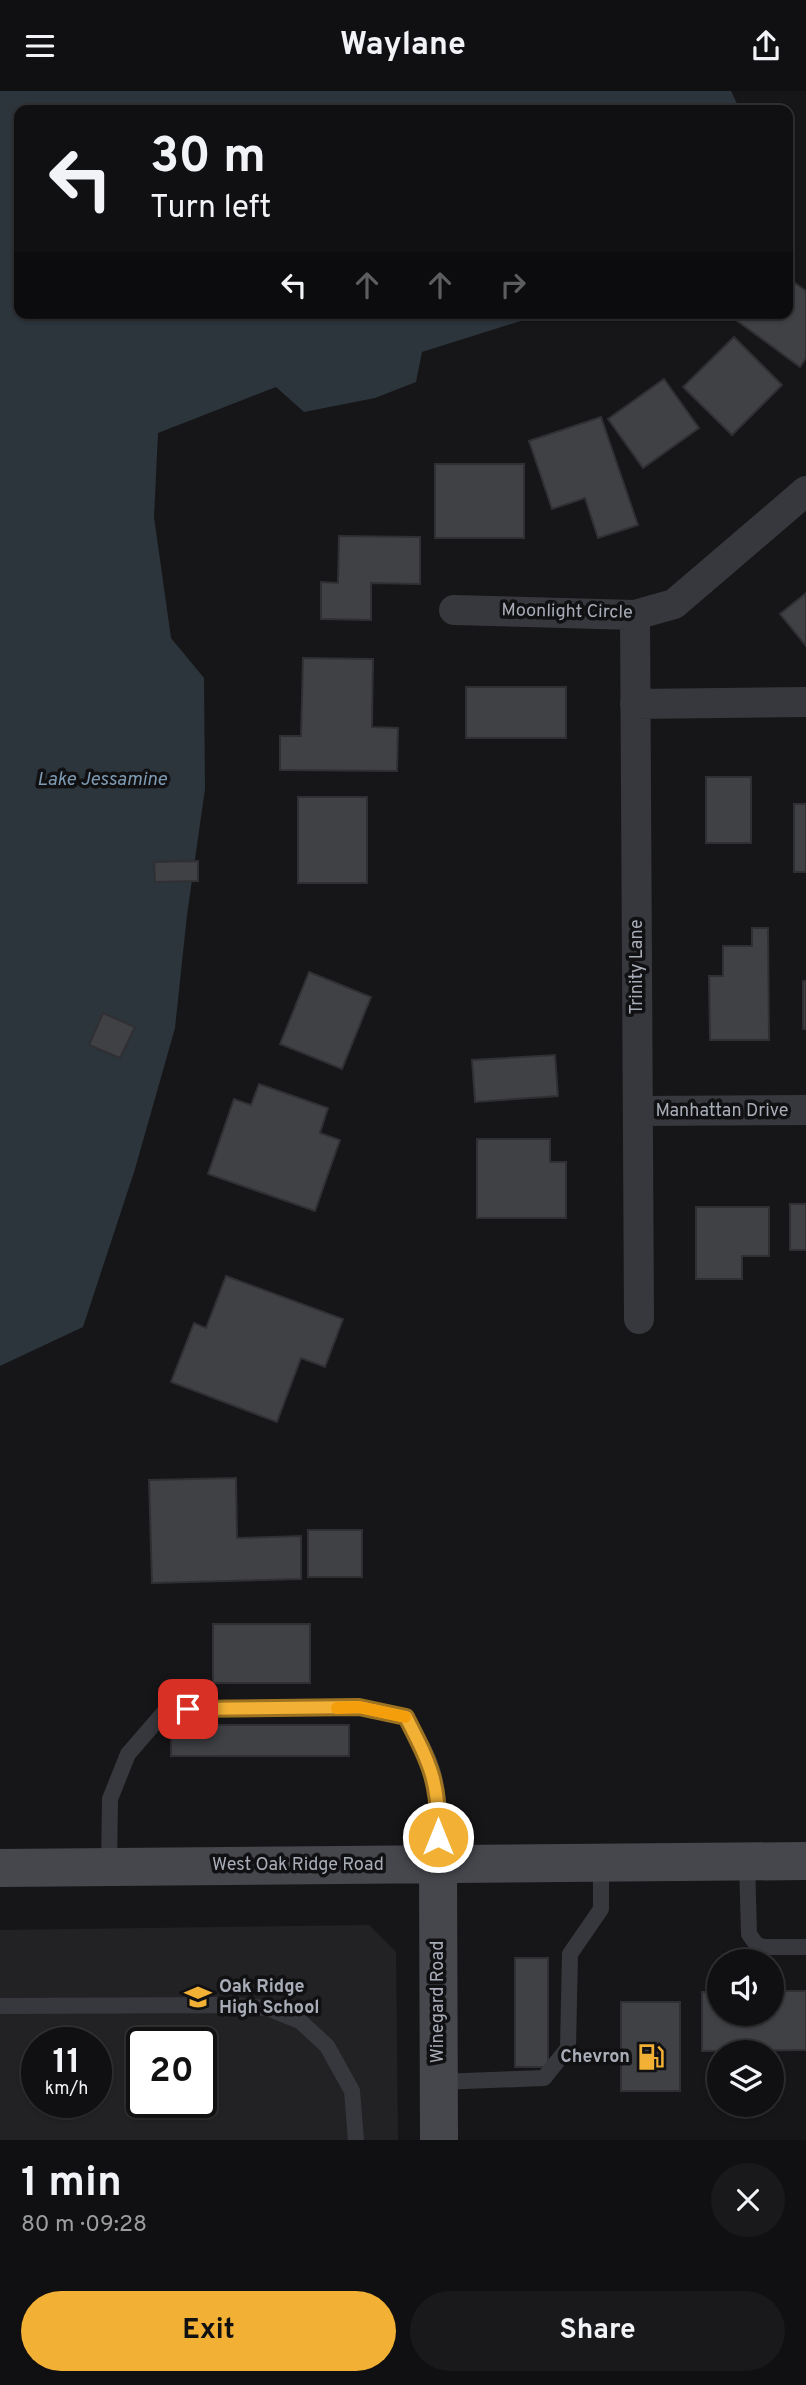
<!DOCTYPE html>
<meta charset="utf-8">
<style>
:root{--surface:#101012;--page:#19191b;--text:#f1f3f6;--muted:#9c9d9f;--line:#303032;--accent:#f2b134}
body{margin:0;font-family:Overpass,sans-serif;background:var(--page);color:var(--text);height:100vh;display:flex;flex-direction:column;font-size:26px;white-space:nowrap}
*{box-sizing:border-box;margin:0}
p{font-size:23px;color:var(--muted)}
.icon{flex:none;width:38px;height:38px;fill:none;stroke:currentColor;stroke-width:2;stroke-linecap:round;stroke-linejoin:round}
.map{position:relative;height:2049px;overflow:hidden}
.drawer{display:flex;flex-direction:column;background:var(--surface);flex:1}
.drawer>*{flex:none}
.top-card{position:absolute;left:14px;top:14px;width:779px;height:214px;border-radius:14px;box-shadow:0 2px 5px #0004,0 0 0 2px var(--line);background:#101012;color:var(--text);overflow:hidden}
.controls{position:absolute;left:707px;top:1858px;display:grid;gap:14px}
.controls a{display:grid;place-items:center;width:77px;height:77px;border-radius:50%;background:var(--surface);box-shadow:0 2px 5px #0004,0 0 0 2px var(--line);font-size:35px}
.speed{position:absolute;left:21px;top:1936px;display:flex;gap:14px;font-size:35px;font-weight:700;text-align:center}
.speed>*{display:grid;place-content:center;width:91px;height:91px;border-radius:50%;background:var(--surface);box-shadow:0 2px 5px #0004,0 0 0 2px var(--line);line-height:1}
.speed small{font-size:18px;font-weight:400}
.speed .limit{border:4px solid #111;border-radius:10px;background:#fff;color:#111}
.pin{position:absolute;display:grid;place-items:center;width:60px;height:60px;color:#fff;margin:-30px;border-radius:14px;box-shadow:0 4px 10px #0006}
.me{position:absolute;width:77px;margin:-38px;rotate:0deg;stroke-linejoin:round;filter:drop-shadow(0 0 5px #0008)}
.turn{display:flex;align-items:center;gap:24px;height:147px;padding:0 21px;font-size:32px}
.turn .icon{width:91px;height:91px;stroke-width:2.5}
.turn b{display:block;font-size:49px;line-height:60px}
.lanes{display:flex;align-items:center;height:66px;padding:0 21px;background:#0003;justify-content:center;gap:35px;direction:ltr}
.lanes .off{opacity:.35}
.round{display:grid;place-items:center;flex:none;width:74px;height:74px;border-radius:37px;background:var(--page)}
.summary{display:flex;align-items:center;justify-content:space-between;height:119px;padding:0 21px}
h1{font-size:42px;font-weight:700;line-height:52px}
.button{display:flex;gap:14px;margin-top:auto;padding:14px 21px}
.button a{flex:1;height:80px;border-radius:42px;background:var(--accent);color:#111;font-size:28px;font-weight:700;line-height:80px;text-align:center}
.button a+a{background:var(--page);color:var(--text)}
header{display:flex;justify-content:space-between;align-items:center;height:91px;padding:0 21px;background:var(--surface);font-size:32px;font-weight:700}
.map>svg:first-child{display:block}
</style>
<header><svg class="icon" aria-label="menu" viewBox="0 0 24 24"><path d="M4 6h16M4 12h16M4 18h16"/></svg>Waylane<svg class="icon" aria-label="share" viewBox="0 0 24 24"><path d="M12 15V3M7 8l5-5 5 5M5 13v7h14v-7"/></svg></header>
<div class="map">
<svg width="806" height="2049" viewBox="0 0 806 2049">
<rect width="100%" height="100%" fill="#161618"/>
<path fill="#222225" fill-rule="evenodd" d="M369,1834L396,1861L398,2049H0V1839ZM37,1951H96V2011H37ZM142,1951H201V2011H142Z"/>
<path fill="#2c353c" d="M0,0H731L740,19H19V222H546L422,261L416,291L375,307L304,321L276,296L158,342L154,426L171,547L204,587L205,698L187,824L175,937L135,1078L83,1236L0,1275Z"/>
<path fill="#404145" stroke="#303034" stroke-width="2" d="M795,192L806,200V267L800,276L736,229L741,222H788V202Z
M734,246L782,294L732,344L683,296Z
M664,288L699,337L643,377L608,328Z
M601,326L638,434L598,447L585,407L552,418L529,350Z
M435,373H524V447H435Z
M339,445L420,446V493L371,492V529L321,528V491L338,492Z
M806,502V555L780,523Z
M303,567L373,568L372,636L398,637L397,680L280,679V645H301Z
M466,596H566V647H466Z
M706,686H751V752H706Z
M298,706H367V792H298Z
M794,713H806V781H794Z
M198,770V790L155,791L154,771Z
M752,837H768L769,949H710L709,885H723V855H752Z
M309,881L371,906L342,978L280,953Z
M803,890H806V938H803Z
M103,922L135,936L120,967L89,954Z
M555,964L558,1005L475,1011L472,969Z
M259,993L328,1017L320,1042L340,1049L315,1120L208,1083L234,1008L251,1014Z
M477,1048H550V1071H566V1127H477Z
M790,1113H806V1159H790Z
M696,1116H769V1165H742V1188H696Z
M226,1185L343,1228L325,1276L301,1267L277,1331L171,1291L194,1232L206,1237Z
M236,1387L237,1447L301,1445V1488L152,1492L149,1389Z
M308,1439H362V1486H308Z
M213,1533H310V1592H213Z
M171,1634H349V1665H171Z
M515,1867H548V1976H515Z
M772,1900H806V1959L702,1960V1901H719V1923H772Z
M621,1911H680V2000H621Z"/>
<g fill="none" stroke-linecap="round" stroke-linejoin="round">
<path stroke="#37383d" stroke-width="16" d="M747,1771L749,1843L756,1853L763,1856H806
M109,1776L110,1708L128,1663L167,1618L359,1616L406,1626C414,1641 423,1655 429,1670C442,1703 439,1739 438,1773
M0,1915L222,1914L267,1917L300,1930L327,1955L352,2000L356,2049
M439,1991L544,1987L568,1957L570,1863L601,1818V1772"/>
<path stroke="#37383d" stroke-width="30" d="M454,519L635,524L674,513L806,400
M635,524L639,1228
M635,613L806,611
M638,1020L806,1019"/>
<path stroke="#45474d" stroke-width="38" d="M438,1773L439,2049
M0,1777L806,1770"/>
</g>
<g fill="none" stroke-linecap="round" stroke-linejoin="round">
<defs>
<path id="route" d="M188,1618L359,1616L406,1626C430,1673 440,1692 438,1746"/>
</defs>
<use href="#route" stroke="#9d7322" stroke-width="18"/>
<use href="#route" stroke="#f2b134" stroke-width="12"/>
<path stroke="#f59e0b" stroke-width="12" d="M337,1617L359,1616L405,1626"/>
</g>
<defs>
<symbol id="school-bare" viewBox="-9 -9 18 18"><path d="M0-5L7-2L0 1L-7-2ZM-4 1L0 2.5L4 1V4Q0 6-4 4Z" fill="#f2b134" stroke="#111113" stroke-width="2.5" paint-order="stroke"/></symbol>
<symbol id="fuel-bare" viewBox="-9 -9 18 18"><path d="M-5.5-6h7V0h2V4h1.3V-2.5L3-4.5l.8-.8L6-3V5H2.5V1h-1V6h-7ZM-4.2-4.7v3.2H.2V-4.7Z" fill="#f2b134" stroke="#111113" stroke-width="2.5" paint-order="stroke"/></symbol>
</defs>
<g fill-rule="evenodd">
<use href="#school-bare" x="179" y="1887" width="38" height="38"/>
<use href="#fuel-bare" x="632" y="1947" width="38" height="38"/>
</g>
<g text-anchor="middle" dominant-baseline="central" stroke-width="7" stroke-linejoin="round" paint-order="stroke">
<g font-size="18" fill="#a8adb8" stroke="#111113">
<text transform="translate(567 521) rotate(1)">Moonlight Circle</text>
<text transform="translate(637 876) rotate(-90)">Trinity Lane</text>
<text x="722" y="1020">Manhattan Drive</text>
<text x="298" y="1774">West Oak Ridge Road</text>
<text transform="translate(438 1911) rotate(-90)">Winegard Road</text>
</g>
<g font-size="18" font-weight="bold" fill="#a8adb8" stroke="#111113" text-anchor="start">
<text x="219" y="1896">Oak Ridge<tspan x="219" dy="21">High School</tspan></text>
<text x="630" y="1966" text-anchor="end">Chevron</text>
</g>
<g font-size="19" font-style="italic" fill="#7f9bb3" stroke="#111113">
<text x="102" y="689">Lake Jessamine</text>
</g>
</g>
</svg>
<div class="controls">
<a><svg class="icon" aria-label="sound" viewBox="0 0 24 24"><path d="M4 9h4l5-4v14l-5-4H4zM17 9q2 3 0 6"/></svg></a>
<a><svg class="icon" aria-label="layers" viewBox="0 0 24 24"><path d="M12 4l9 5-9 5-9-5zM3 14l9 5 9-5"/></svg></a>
</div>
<div class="speed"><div>11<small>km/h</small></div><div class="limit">20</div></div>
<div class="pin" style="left:188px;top:1618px;background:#d93025"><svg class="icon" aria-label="arrive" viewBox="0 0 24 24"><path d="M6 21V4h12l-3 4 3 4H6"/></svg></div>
<svg class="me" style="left:438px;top:1746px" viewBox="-20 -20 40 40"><circle r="17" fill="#f2b134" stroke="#fff" stroke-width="3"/><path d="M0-11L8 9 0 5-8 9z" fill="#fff"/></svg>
<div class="top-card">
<div class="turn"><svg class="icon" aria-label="left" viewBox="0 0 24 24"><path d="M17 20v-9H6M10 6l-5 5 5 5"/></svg><div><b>30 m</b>Turn left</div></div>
<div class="lanes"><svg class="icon" aria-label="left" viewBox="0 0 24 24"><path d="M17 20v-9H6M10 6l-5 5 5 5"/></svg><svg class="icon off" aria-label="ahead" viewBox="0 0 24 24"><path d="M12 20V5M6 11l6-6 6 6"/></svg><svg class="icon off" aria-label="ahead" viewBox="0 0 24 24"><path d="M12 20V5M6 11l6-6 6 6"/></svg><svg class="icon off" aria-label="right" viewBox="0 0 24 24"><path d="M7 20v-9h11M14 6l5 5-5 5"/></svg></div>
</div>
</div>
<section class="drawer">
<div class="summary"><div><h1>1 min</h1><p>80 m · 09:28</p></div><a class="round"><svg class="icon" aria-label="close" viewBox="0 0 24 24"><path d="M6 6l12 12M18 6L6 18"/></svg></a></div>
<div class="button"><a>Exit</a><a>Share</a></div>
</section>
